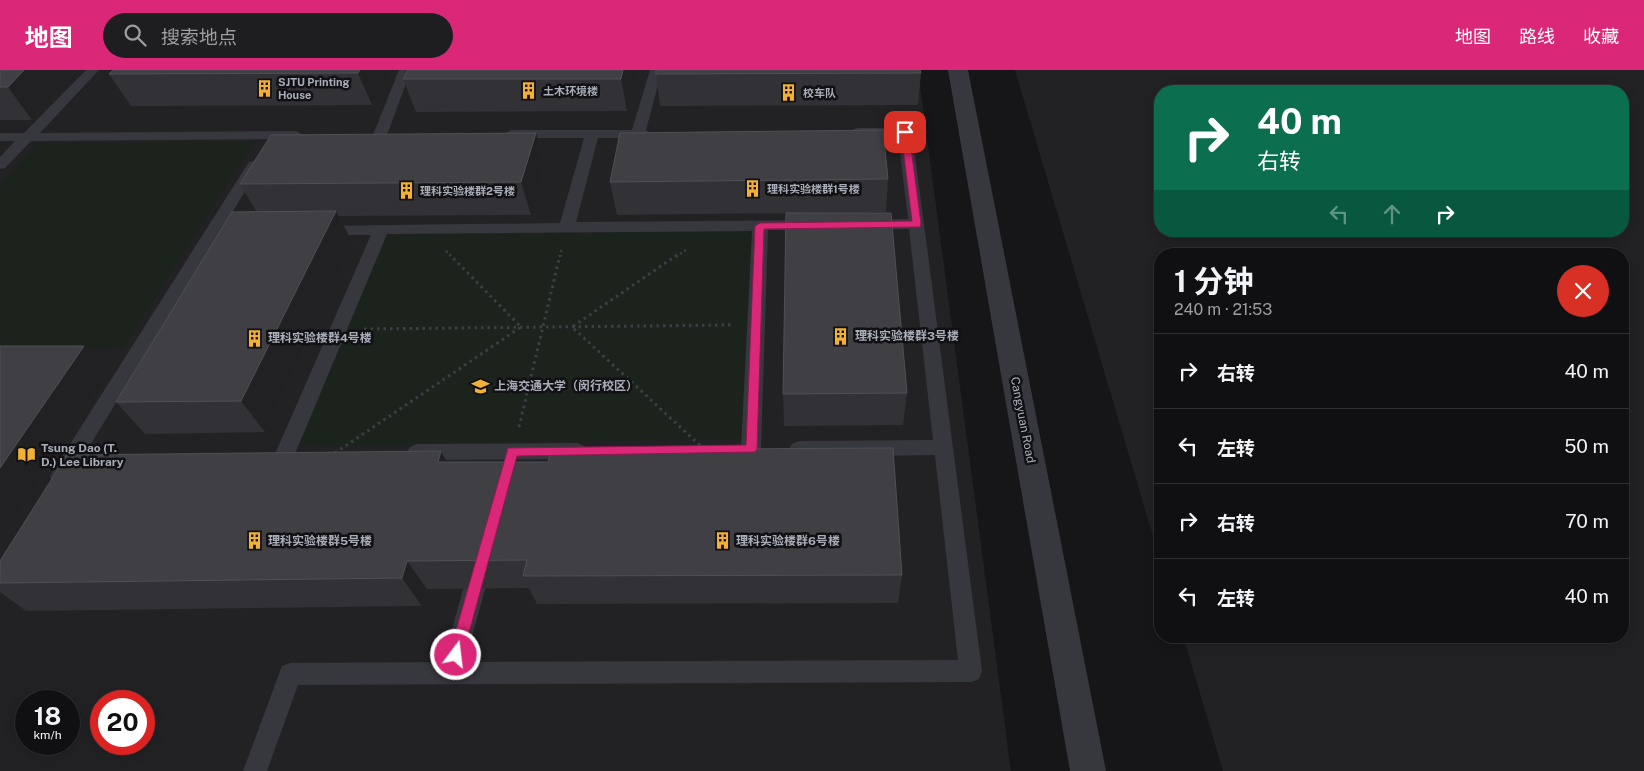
<!DOCTYPE html>
<html lang="zh">
<meta charset="utf-8">
<style>
:root{--surface:#101012;--page:#1e1e20;--text:#f1f3f6;--muted:#9c9d9f;--line:#303032;--accent:#db2777}
body{margin:0;font-family:"Public Sans","Noto Sans SC",sans-serif;background:var(--page);color:var(--text);height:100vh;display:flex;flex-direction:column;font-size:19px;white-space:nowrap}
*{box-sizing:border-box;margin:0}
p{font-size:16px;color:var(--muted)}
.icon{flex:none;width:28px;height:28px;fill:none;stroke:currentColor;stroke-width:2;stroke-linecap:round;stroke-linejoin:round}
.map{position:relative;flex:1;overflow:hidden}
.details{position:absolute;left:1154px;top:178px;width:475px;height:395px;display:flex;flex-direction:column;background:var(--surface);border-radius:20px;box-shadow:0 2px 12px #0003,0 0 0 1px var(--line)}
.details>*{flex:none}
.top-card{position:absolute;left:1154px;top:15px;width:475px;height:152px;border-radius:20px;box-shadow:0 2px 12px #0003,0 0 0 1px var(--line);background:#0b6e4f;color:#fff;overflow:hidden}
.speed{position:absolute;left:15px;top:620px;display:flex;gap:10px;font-size:25px;font-weight:700;text-align:center}
.speed>*{display:grid;place-content:center;width:65px;height:65px;border-radius:50%;background:var(--surface);box-shadow:0 2px 12px #0003,0 0 0 1px var(--line);line-height:1}
.speed small{font-size:12px;font-weight:400}
.speed .limit{border:8px solid #d22;background:#fff;color:#111}
.pin{position:absolute;display:grid;place-items:center;width:42px;height:42px;color:#fff;margin:-21px;border-radius:10px;box-shadow:0 2px 8px #0006}
.me{position:absolute;width:55px;margin:-28px;rotate:15deg;stroke-linejoin:round;filter:drop-shadow(0 0 4px #0008)}
.turn{display:flex;align-items:center;gap:18px;height:105px;padding:0 20px;font-size:22px}
.turn .icon{width:65px;height:65px;stroke-width:2.5}
.turn b{display:block;font-size:35px;line-height:42px}
.lanes{display:flex;align-items:center;height:48px;padding:0 20px;background:#0003;justify-content:center;gap:25px;direction:ltr}
.lanes .off{opacity:.35}
.round{display:grid;place-items:center;flex:none;width:52px;height:52px;border-radius:26px;background:var(--page)}
.headline{display:flex;align-items:center;justify-content:space-between;height:85px;padding:0 20px}
h1{font-size:30px;font-weight:700;line-height:38px}
ul{padding:0;list-style:none}
li{display:flex;align-items:center;gap:15px;height:75px;padding:0 20px;border-top:1px solid var(--line)}
li div{flex:1}
li b{display:block;font-size:19px}
li em{font-style:normal}
header{display:flex;align-items:center;gap:30px;box-sizing:border-box;height:70px;padding:0 25px;background:var(--accent);color:#fff}
header strong{font-size:24px}
nav{display:flex;gap:28px;margin-inline-start:auto;font-size:18px}
.search{width:350px;height:45px;background:var(--page);display:flex;align-items:center;gap:12px;box-sizing:border-box;padding:0 18px;border-radius:28px;color:var(--muted);font-size:19px}
.map>svg:first-child{display:block}
</style>
<header>
<strong>地图</strong>
<div class="search"><svg class="icon" aria-label="search" viewBox="0 0 24 24"><circle cx="10" cy="10" r="6"/><path d="M15 15l6 6"/></svg>搜索地点</div>
<nav><a>地图</a><a>路线</a><a>收藏</a></nav>
</header>
<div class="map">
<svg width="1644" height="701" viewBox="0 0 1644 701">
<rect width="100%" height="100%" fill="#161618"/>
<path fill="#222225" fill-rule="evenodd" d="M0,0H918L1011,701H0ZM26,631H69V674H26ZM101,631H144V674H101Z
M1015,0H1644V701H1223L1183,566H1622V184H1160V490ZM1622,21V161H1160V21Z"/>
<path fill="#1c231d" d="M255,71L123,278L0,279V116L38,73Z
M756,160L745,369L298,376L384,165Z"/>
<g fill="none" stroke-linecap="round" stroke-linejoin="round">
<path stroke="#3d3f44" stroke-width="2.5" stroke-dasharray="2 3" stroke-linecap="butt" d="M446,181L452,187
M560,187L562,178
M676,187L687,179"/>
<path stroke="#3d3f44" stroke-width="3" stroke-dasharray="2.5 4" stroke-linecap="butt" d="M677,185L572,257L705,380
M364,259L731,255
M519,357L560,185
M335,383L521,257L450,185"/>
<path fill="#37383d" fill-rule="evenodd" d="M86,0H99L40,63L296,61L303,65L296,69L31,71L5,98L0,99V87L15,71H0V63H24Z
M399,0H411L387,65L385,68H375L373,65Z
M650,0H662L646,60L651,64L644,68H598L576,152L812,150L817,151L820,155L817,159L812,160H768L761,379L758,384L751,387L744,384L741,379L752,161L387,164L295,384L292,389L285,392L278,389L275,384L371,165H322L316,164L314,160L316,156L560,153L584,68H511L504,64L511,60H632Z
M859,58H905L912,62L982,601L979,609L971,612L298,615L267,701H243L282,596L290,593L443,592L470,494L474,487L481,485L488,487L492,494L465,592L958,590L935,385L799,387L792,384L789,379L792,374L799,371L933,370L909,159L867,160L862,159L859,155L862,151L867,150L908,149L898,66L854,65L852,62L854,59Z
M254,91L259,92L261,95L224,156L250,157L252,161L250,165L218,166L67,413L60,415L53,413L50,407L53,401L247,95L249,92Z
M577,373L584,376L587,381L584,386L577,389L417,390L410,387L407,382L410,377L417,374Z"/>
<path fill="#37383d" fill-rule="evenodd" d="M948,0H968L1106,701H1070Z"/>
</g>
<path fill="#323236" d="M0,0H76V1L32,50H0Z
M113,0H392L372,35L131,36L109,4Z
M638,0L627,41L416,42L403,9Z
M921,3L918,35L660,36L656,4Z
M536,63L545,95L531,145L339,146L353,174L265,362L145,364L116,332L256,141L240,114Z
M888,109L886,142L617,145L610,112Z
M907,323L903,355L784,356L783,324Z
M447,392L902,505L898,533L537,534L529,518L427,519L422,536L26,541L0,522V491Z"/>
<path fill="#212124" d="M24,0H76V1L32,50L8,17Z
M360,0H392L372,35L358,3Z
M623,0H638L627,41L621,9Z
M536,63L545,95L531,145L521,112Z
M336,141L353,174L265,362L241,331Z
M84,276L107,302L0,467V398Z
M441,381L457,412L438,392Z
M407,491L427,519L422,536L402,508Z"/>
<path fill="#3f3f44" stroke="#4f5156" d="M0,0H24L8,17H0Z
M113,0H360L358,3L109,4Z
M408,0H623L621,9H403Z
M656,0H920L921,3L656,4Z
M883,60L888,109L610,112L620,63Z
M536,63L521,112L240,114L271,65Z
M336,141L241,331L116,332L232,142Z
M786,143H891L907,323L783,324Z
M0,276H84L0,398Z
M893,378L902,505L523,506L527,490L407,491L402,508L0,513V491L67,385L441,381L438,392H548L552,380Z"/>
<path fill="#db2777" stroke="#8e194d" d="M905,59L909,62L921,154L920,157L764,159L757,379L755,382L517,386L463,585L461,589L456,591L451,589L449,585L508,378L746,375L755,156L760,153L912,151L901,62Z"/>
<defs>
<symbol id="building-bare" viewBox="-9 -9 18 18"><path d="M-4-6H4V6H1V3H-1V6H-4ZM-2.5-4.3h1.7v1.8h-1.7ZM.8-4.3h1.7v1.8H.8ZM-2.5-1h1.7V.8h-1.7ZM.8-1h1.7V.8H.8Z" fill="#f2b134" stroke="#111113" stroke-width="2.5" paint-order="stroke"/></symbol>
<symbol id="university-bare" viewBox="-9 -9 18 18"><path d="M0-5L7-2L0 1L-7-2ZM-4 1L0 2.5L4 1V4Q0 6-4 4Z" fill="#f2b134" stroke="#111113" stroke-width="2.5" paint-order="stroke"/></symbol>
<symbol id="library-bare" viewBox="-9 -9 18 18"><path d="M-6-4Q-3-5.5-.7-3.5V5Q-3 3-6 4ZM6-4Q3-5.5 .7-3.5V5Q3 3 6 4Z" fill="#f2b134" stroke="#111113" stroke-width="2.5" paint-order="stroke"/></symbol>
</defs>
<g fill-rule="evenodd">
<use href="#building-bare" x="252" y="6" width="25" height="25"/>
<use href="#building-bare" x="516" y="8" width="25" height="25"/>
<use href="#building-bare" x="776" y="10" width="25" height="25"/>
<use href="#building-bare" x="740" y="106" width="25" height="25"/>
<use href="#building-bare" x="394" y="108" width="25" height="25"/>
<use href="#building-bare" x="828" y="254" width="25" height="25"/>
<use href="#building-bare" x="242" y="256" width="25" height="25"/>
<use href="#university-bare" x="468" y="304" width="25" height="25"/>
<use href="#library-bare" x="14" y="372" width="25" height="25"/>
<use href="#building-bare" x="242" y="458" width="25" height="25"/>
<use href="#building-bare" x="710" y="458" width="25" height="25"/>
</g>
<g text-anchor="middle" dominant-baseline="central" stroke-width="5" stroke-linejoin="round" paint-order="stroke">
<g font-size="11" font-weight="bold" fill="#a8adb8" stroke="#111113" text-anchor="start">
<text x="278" y="12">SJTU Printing<tspan x="278" dy="13">House</tspan></text>
<text x="543" y="21">土木环境楼</text>
<text x="803" y="23">校车队</text>
<text x="767" y="119">理科实验楼群1号楼</text>
<text x="420" y="121">理科实验楼群2号楼</text>
</g>
<g font-size="12" font-weight="bold" fill="#a8adb8" stroke="#111113" text-anchor="start">
<text x="855" y="266">理科实验楼群3号楼</text>
<text x="268" y="268">理科实验楼群4号楼</text>
<text x="494" y="316">上海交通大学（闵行校区）</text>
<text x="41" y="378">Tsung Dao (T.<tspan x="41" dy="14">D.) Lee Library</tspan></text>
<text x="268" y="471">理科实验楼群5号楼</text>
<text x="736" y="471">理科实验楼群6号楼</text>
</g>
<g font-size="12" fill="#a8adb8" stroke="#111113">
<text transform="translate(1023 350) rotate(79)">Cangyuan Road</text>
</g>
</g>
</svg>
<div class="speed"><div>18<small>km/h</small></div><div class="limit">20</div></div>
<div class="pin" style="left:905px;top:62px;background:#d93025"><svg class="icon" aria-label="arrive" viewBox="0 0 24 24"><path d="M6 21V4h12l-3 4 3 4H6"/></svg></div>
<svg class="me" style="left:456px;top:585px" viewBox="-20 -20 40 40"><circle r="17" fill="#db2777" stroke="#fff" stroke-width="3"/><path d="M0-11L8 9 0 5-8 9z" fill="#fff"/></svg>
<div class="top-card">
<div class="turn"><svg class="icon" aria-label="right" viewBox="0 0 24 24"><path d="M7 20v-9h11M14 6l5 5-5 5"/></svg><div><b>40 m</b>右转</div></div>
<div class="lanes"><svg class="icon off" aria-label="left" viewBox="0 0 24 24"><path d="M17 20v-9H6M10 6l-5 5 5 5"/></svg><svg class="icon off" aria-label="ahead" viewBox="0 0 24 24"><path d="M12 20V5M6 11l6-6 6 6"/></svg><svg class="icon" aria-label="right" viewBox="0 0 24 24"><path d="M7 20v-9h11M14 6l5 5-5 5"/></svg></div>
</div>
<section class="details">
<div class="headline"><div><h1>1 分钟</h1><p>240 m · 21:53</p></div><a class="round" style="background:#d93025;color:#fff"><svg class="icon" aria-label="close" viewBox="0 0 24 24"><path d="M6 6l12 12M18 6L6 18"/></svg></a></div>
<ul>
<li><svg class="icon" aria-label="right" viewBox="0 0 24 24"><path d="M7 20v-9h11M14 6l5 5-5 5"/></svg><div><b>右转</b></div><em>40 m</em></li>
<li><svg class="icon" aria-label="left" viewBox="0 0 24 24"><path d="M17 20v-9H6M10 6l-5 5 5 5"/></svg><div><b>左转</b></div><em>50 m</em></li>
<li><svg class="icon" aria-label="right" viewBox="0 0 24 24"><path d="M7 20v-9h11M14 6l5 5-5 5"/></svg><div><b>右转</b></div><em>70 m</em></li>
<li><svg class="icon" aria-label="left" viewBox="0 0 24 24"><path d="M17 20v-9H6M10 6l-5 5 5 5"/></svg><div><b>左转</b></div><em>40 m</em></li>
</ul>
</section>
</div>
